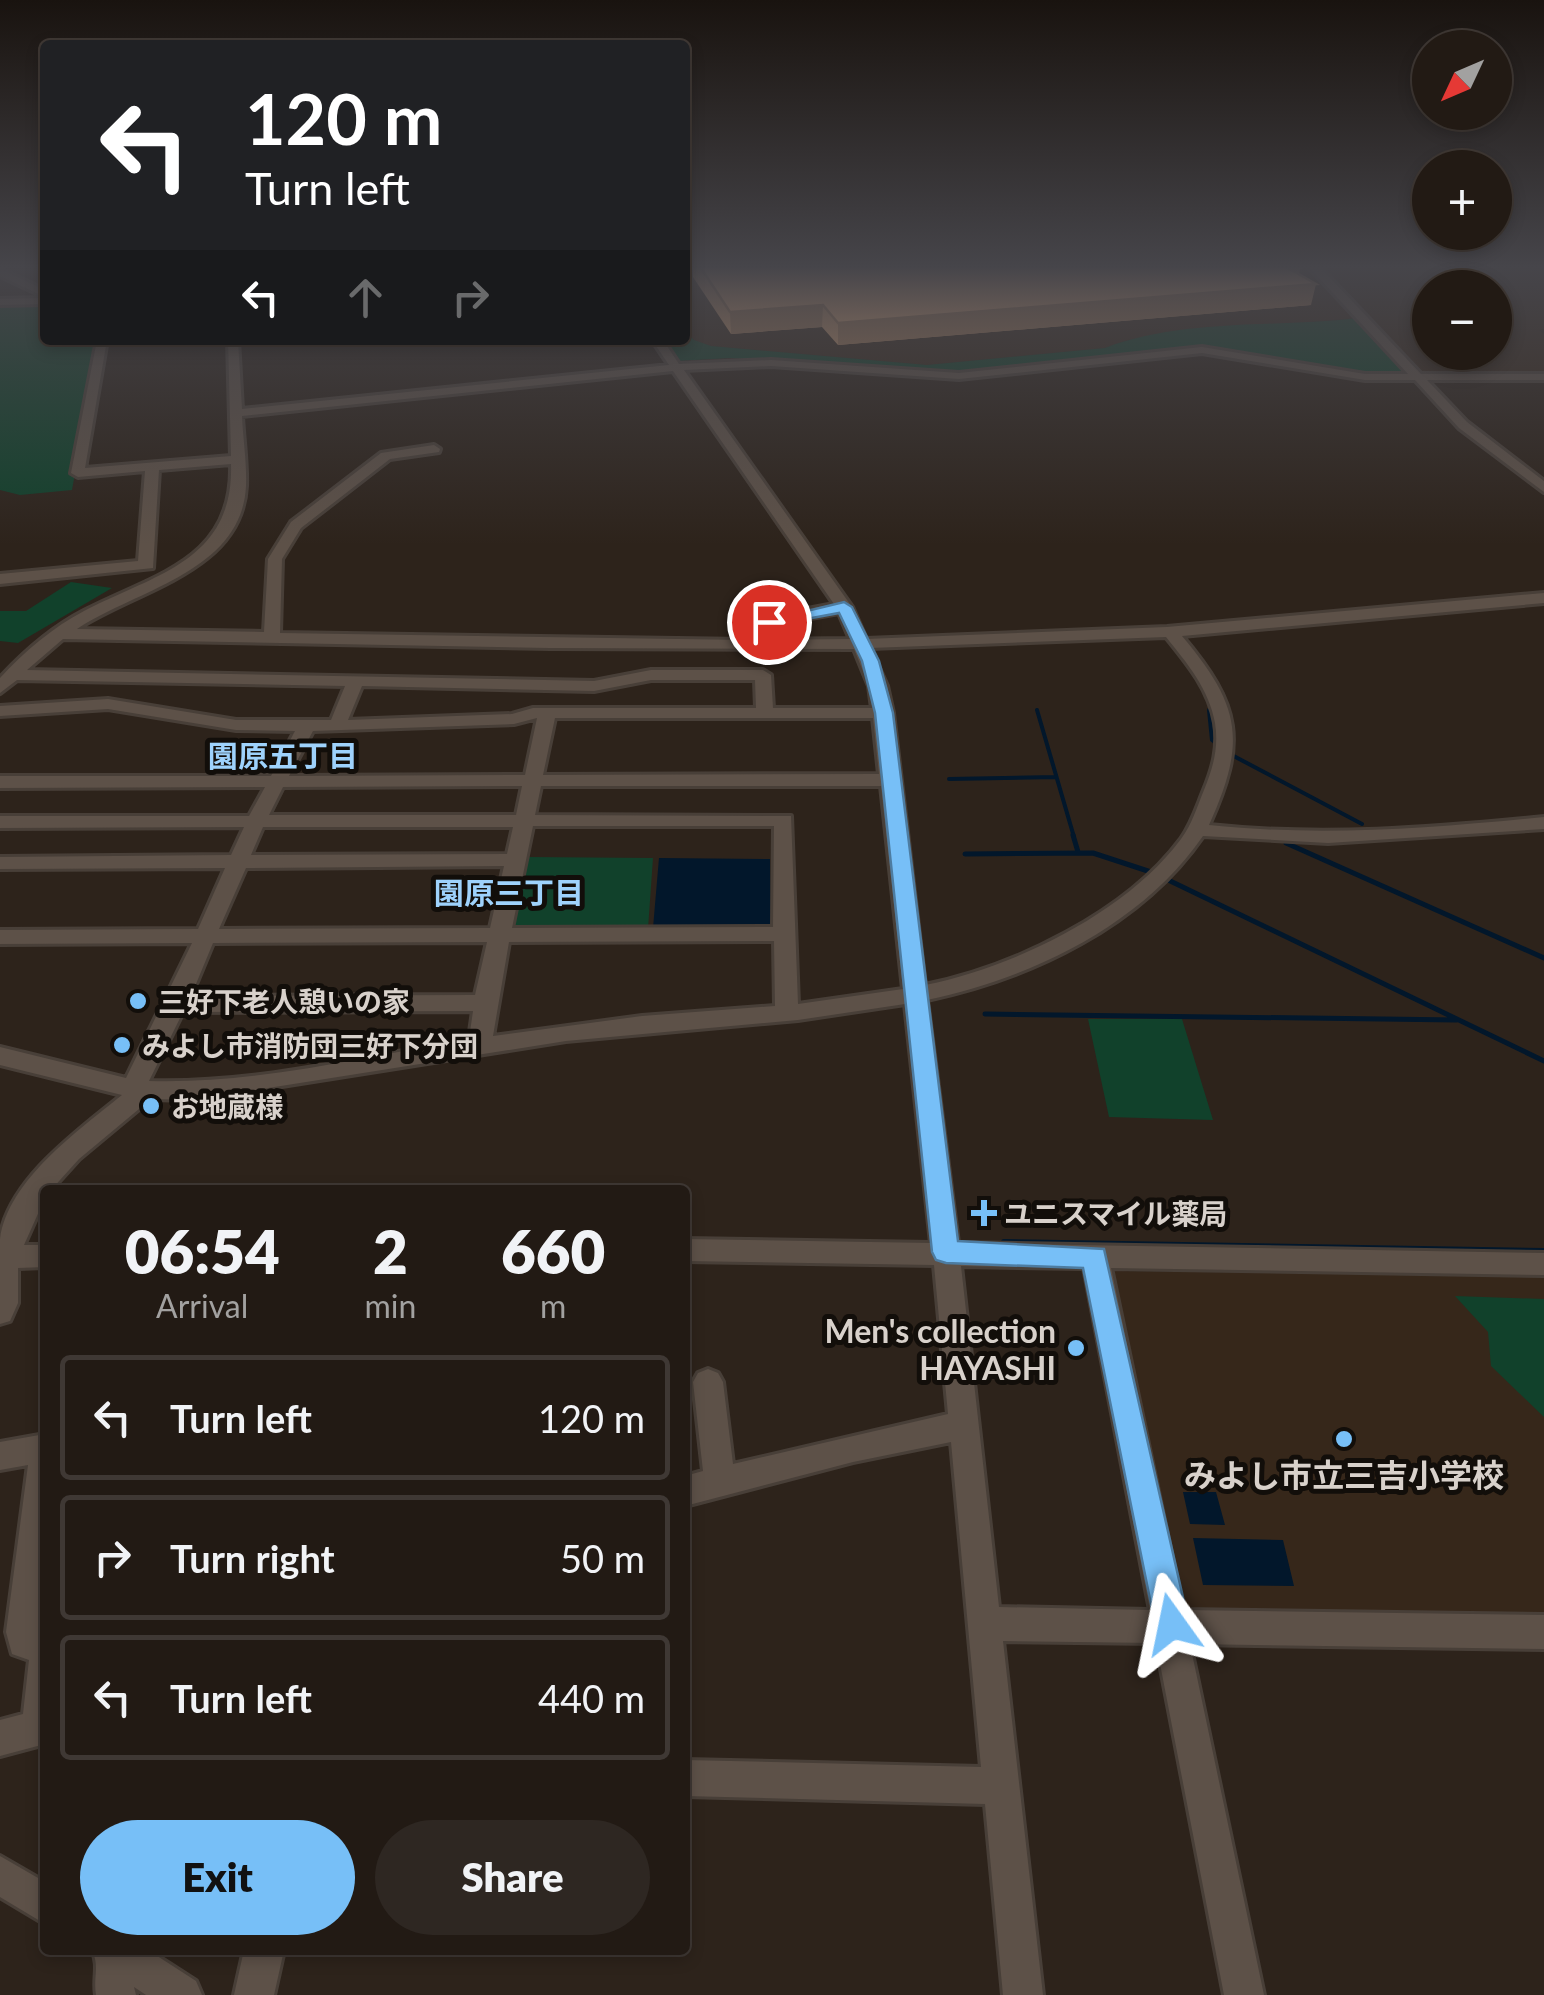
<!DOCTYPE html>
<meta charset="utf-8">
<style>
:root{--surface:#221a14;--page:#2e2722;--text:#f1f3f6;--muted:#a2a1a0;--line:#3f3834;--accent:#77bff7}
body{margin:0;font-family:Lato,"Noto Sans JP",sans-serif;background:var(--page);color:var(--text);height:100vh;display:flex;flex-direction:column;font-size:38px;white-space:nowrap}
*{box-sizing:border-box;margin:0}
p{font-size:32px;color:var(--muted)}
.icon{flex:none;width:55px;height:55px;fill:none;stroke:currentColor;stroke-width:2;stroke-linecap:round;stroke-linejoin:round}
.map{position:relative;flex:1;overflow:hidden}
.panel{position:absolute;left:40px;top:1185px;width:650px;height:770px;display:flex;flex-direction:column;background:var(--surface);border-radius:10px;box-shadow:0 5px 15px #0003,0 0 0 2px var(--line)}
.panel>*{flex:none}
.hud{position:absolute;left:40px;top:40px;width:650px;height:305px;border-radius:10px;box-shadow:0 5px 15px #0003,0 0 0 2px var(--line);background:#202124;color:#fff;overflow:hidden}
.needle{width:65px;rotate:226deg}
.buttons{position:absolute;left:1412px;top:30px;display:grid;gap:20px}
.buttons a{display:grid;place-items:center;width:100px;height:100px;border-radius:50%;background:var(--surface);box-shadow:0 5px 15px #0003,0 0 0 2px var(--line);font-size:50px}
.pin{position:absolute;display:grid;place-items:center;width:85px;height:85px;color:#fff;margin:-42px;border:5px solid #fff;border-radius:50%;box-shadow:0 2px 10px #0007}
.me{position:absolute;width:110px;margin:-55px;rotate:348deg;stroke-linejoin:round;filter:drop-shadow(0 0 8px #0008)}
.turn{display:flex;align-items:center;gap:35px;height:210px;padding:0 40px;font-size:45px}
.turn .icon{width:130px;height:130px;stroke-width:2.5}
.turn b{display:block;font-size:70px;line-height:85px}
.lanes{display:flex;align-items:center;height:95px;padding:0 40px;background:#0003;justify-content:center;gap:50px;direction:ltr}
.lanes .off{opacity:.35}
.eta{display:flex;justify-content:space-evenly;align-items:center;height:170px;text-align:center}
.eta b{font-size:60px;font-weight:800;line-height:70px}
.action{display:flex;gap:20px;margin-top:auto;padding:20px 40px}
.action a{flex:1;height:115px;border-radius:60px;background:var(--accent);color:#111;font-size:40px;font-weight:800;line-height:115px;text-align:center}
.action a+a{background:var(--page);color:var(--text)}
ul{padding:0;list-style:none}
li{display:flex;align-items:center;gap:30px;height:125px;margin:0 20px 15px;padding:0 20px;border:5px solid var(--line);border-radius:10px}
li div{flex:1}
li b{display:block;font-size:38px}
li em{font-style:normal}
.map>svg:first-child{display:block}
</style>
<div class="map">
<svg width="1544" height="1995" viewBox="0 0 1544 1995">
<rect width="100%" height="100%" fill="#2d231b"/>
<path fill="#36271a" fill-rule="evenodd" d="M685,265H1307L1358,318L1178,332L1128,340L1105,348L927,365L711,346L694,340L685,331Z
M1318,265H1544V329L1539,330L1544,334V375L1434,377L1421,374ZM1430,288H1495V352H1430Z
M1109,1271L1544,1276V1616L1188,1612L1177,1602Z"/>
<path fill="#11412b" d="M45,304V340H99L72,490L20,495L0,490V305Z
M1358,318L1409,373L1402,376L1282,362L1206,345L956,374L730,358L677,361L668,340H685V331L694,340L711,346L927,365L1105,348C1184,318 1276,328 1358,318Z
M71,582L112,588L18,643L0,641V611H26Z
M527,857L653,858L648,929L512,930Z
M1088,1019H1182L1213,1120L1109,1117Z
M1455,1296L1544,1299V1417L1491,1366L1488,1332Z"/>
<path fill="#02172b" d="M659,858L770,859L771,928H653Z
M1183,1492H1216L1225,1525L1190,1524Z
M1193,1538L1283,1540L1294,1586L1203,1585Z"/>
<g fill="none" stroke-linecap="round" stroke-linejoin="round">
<path stroke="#02172b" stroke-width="4" d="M1037,710L1074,837
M1209,710L1212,740L1220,746
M1228,753L1362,824
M949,779L1055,777"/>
<path stroke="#02172b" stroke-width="5" d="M1073,835L1078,852
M1286,843L1544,958
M965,854L1093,853L1154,873
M1164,878L1544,1061
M985,1014L1457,1020"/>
<path stroke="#02172b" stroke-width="6" d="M1004,1242L1544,1251"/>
<defs>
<path id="minor" d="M39,265H45V269Z
M1307,265H1318L1421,374H1544V380H1427L1467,422L1544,481V492L1459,428L1415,380H1365L1202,353L959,379L771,366L684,370L852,607L866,639L1167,627L1544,593V603L1182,636C1241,706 1247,741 1209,825C1321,837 1433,828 1544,817V829L1328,843L1203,836C1141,926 1031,978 927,1000L958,1243L1544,1253V1275L1111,1268L1183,1610L1544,1615V1649L1190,1644L1264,1995H1224L1156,1643L1003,1641L1043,1995H1003L985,1804L685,1796V1760L981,1767L951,1442L853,1462L685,1506V1476L703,1471L693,1382L698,1373L708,1369L718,1373L723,1382L733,1464L948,1414L934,1265L685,1261V1239L931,1243L905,1004L798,1020L566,1041L193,1100L151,1099L79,1159L51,1190H45V1198L24,1245H45V1267L18,1268V1303L10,1321L0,1324C0,1297 0,1266 0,1239C8,1180 79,1130 122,1095L0,1065V1047L126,1078L192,943L0,944V930L198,929L225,868L0,869V857L231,855L244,827L0,828V816H249L265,787L0,788V776H271L295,731L236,730L108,709L0,716V706L108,699L236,720H331L345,686L17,680L0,693V678C24,652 53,627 84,611C155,574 234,561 231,464L159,470L153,568L0,584V574L138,561L145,471L78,477L71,473L97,340H107L85,468L231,456L228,340H238L242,409L669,365L652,340H663L679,364L771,360L959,373L1202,347L1365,374H1408ZM673,371L834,604L739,622L737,625L745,640L280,633L282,559L301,528L390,459L439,452L440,449L434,445L381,453L291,522L268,559L264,632L77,629C135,590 242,572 246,486C247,463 243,439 242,416ZM839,613L850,639L761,640L755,628ZM1166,637C1187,663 1209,689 1215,723C1219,747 1213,768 1204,790C1197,807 1192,824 1181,839C1126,913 1014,967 925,985L893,713L887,686L870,648ZM63,639L550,648L854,649L869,686L872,708H773L771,675L763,670H651L594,681L27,670ZM651,680H755L756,708H533L512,714L348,720L362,686L594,691ZM537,718L525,775L289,776L313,731L514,724ZM555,718H873L879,774L543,775ZM522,786L516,815H269L283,787ZM541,786H881L903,989L798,1004L791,816L535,815ZM533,826H774L773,927L512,928ZM263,827H513L507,854L251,855ZM504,866L490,928L219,929L246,868ZM774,941L775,1006L642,1016L493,1036L509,942ZM487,942L475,995L191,996L213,943ZM473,1011L469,1039C364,1057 256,1084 149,1081L183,1012ZM961,1266L1084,1268L1150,1610L999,1607Z
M0,269L45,290V297L0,276Z
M45,298V304L0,305V299Z
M45,1434V1587L40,1630L45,1631V1744L0,1756V1720L23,1714L29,1660L12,1654L6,1632L28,1465L0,1470V1442Z
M0,1856L45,1882V1924L0,1897Z
M92,1950H148L196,1981L202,1995H146L134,1987L136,1995H96C93,1977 100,1967 92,1950Z
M244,1950H284L274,1995H234Z"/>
</defs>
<use href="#minor" stroke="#483f38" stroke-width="6"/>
<use href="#minor" fill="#5d5148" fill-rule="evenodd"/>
</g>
<path fill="#d9a375" d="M693,265H1295L1300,268L1299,274L1311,305L838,345L822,327L731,334L693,277Z"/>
<path fill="#b0845f" d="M1300,268L1296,285L1316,284L1311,305L838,345V323Z
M823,305L822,327L731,334L730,312Z"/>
<path fill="#fcbd88" stroke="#b0845f" stroke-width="2.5" d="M699,265H1295L1300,268L1290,269L1316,284L838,323L823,305L730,312Z"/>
<linearGradient id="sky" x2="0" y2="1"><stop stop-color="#19130f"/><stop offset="0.49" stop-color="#46454a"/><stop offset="1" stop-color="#46454a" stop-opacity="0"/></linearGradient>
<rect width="1544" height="545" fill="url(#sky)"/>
<path fill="#77bff7" stroke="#4d7ca1" stroke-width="2.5" d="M844,602L852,607L879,661L893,713L958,1241L1104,1249L1189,1624L1184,1636L1172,1641L1160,1636L1155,1624L1083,1268L946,1263L936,1260L932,1252L875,713L862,661L839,613L769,626L761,622Z"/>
<g fill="#77bff7" stroke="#120e0a" stroke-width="4">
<circle cx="138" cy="1001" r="10"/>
<circle cx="122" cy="1045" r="10"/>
<circle cx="151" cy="1106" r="10"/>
<path d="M979 1198h10v10h10v10h-10v10h-10v-10h-10v-10h10z"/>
<circle cx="1076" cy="1348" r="10"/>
<circle cx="1344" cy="1439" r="10"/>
</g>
<g text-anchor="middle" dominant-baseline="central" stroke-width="10" stroke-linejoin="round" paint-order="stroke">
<g font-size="28" font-weight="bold" fill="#d8d1cb" stroke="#120e0a" text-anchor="start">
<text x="158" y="1001">三好下老人憩いの家</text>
<text x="142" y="1045">みよし市消防団三好下分団</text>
<text x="171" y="1106">お地蔵様</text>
<text x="1004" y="1213">ユニスマイル薬局</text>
</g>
<g font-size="30" font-weight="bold" fill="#9ed2fc" stroke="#120e0a">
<text x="283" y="755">園原五丁目</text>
<text x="509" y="892">園原三丁目</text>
</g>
<g font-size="32" font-weight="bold" fill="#d8d1cb" stroke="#120e0a" text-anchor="end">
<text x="1056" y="1330">Men's collection<tspan x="1056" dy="37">HAYASHI</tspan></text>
<text x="1344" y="1474" text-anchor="middle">みよし市立三吉小学校</text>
</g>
</g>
</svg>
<div class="buttons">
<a><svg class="needle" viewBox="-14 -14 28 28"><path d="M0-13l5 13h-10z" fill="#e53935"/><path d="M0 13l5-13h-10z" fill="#a2a1a0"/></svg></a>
<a>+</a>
<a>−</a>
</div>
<div class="pin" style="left:769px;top:622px;background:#d93025"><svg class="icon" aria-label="arrive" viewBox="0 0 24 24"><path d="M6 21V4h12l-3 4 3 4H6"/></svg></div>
<svg class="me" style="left:1172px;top:1624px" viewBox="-20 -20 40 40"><path d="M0-17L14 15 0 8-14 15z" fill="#77bff7" stroke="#fff" stroke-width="4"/></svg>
<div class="hud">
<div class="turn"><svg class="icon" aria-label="left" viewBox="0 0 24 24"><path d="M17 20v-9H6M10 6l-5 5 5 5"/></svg><div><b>120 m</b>Turn left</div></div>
<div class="lanes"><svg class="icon" aria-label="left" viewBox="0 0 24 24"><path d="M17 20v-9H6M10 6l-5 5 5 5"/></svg><svg class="icon off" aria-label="ahead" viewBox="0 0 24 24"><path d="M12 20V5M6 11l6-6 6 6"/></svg><svg class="icon off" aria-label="right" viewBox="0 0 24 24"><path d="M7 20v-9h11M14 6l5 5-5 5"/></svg></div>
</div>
<section class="panel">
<div class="eta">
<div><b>06:54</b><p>Arrival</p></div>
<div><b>2</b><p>min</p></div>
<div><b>660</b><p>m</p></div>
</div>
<ul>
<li><svg class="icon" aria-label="left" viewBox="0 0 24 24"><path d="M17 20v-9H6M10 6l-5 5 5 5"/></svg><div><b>Turn left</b></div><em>120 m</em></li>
<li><svg class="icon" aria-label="right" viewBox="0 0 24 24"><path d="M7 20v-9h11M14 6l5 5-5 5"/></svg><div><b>Turn right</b></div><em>50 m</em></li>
<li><svg class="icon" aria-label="left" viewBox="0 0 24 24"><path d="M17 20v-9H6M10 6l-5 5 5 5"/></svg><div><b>Turn left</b></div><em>440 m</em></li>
</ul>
<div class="action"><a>Exit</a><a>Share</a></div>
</section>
</div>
